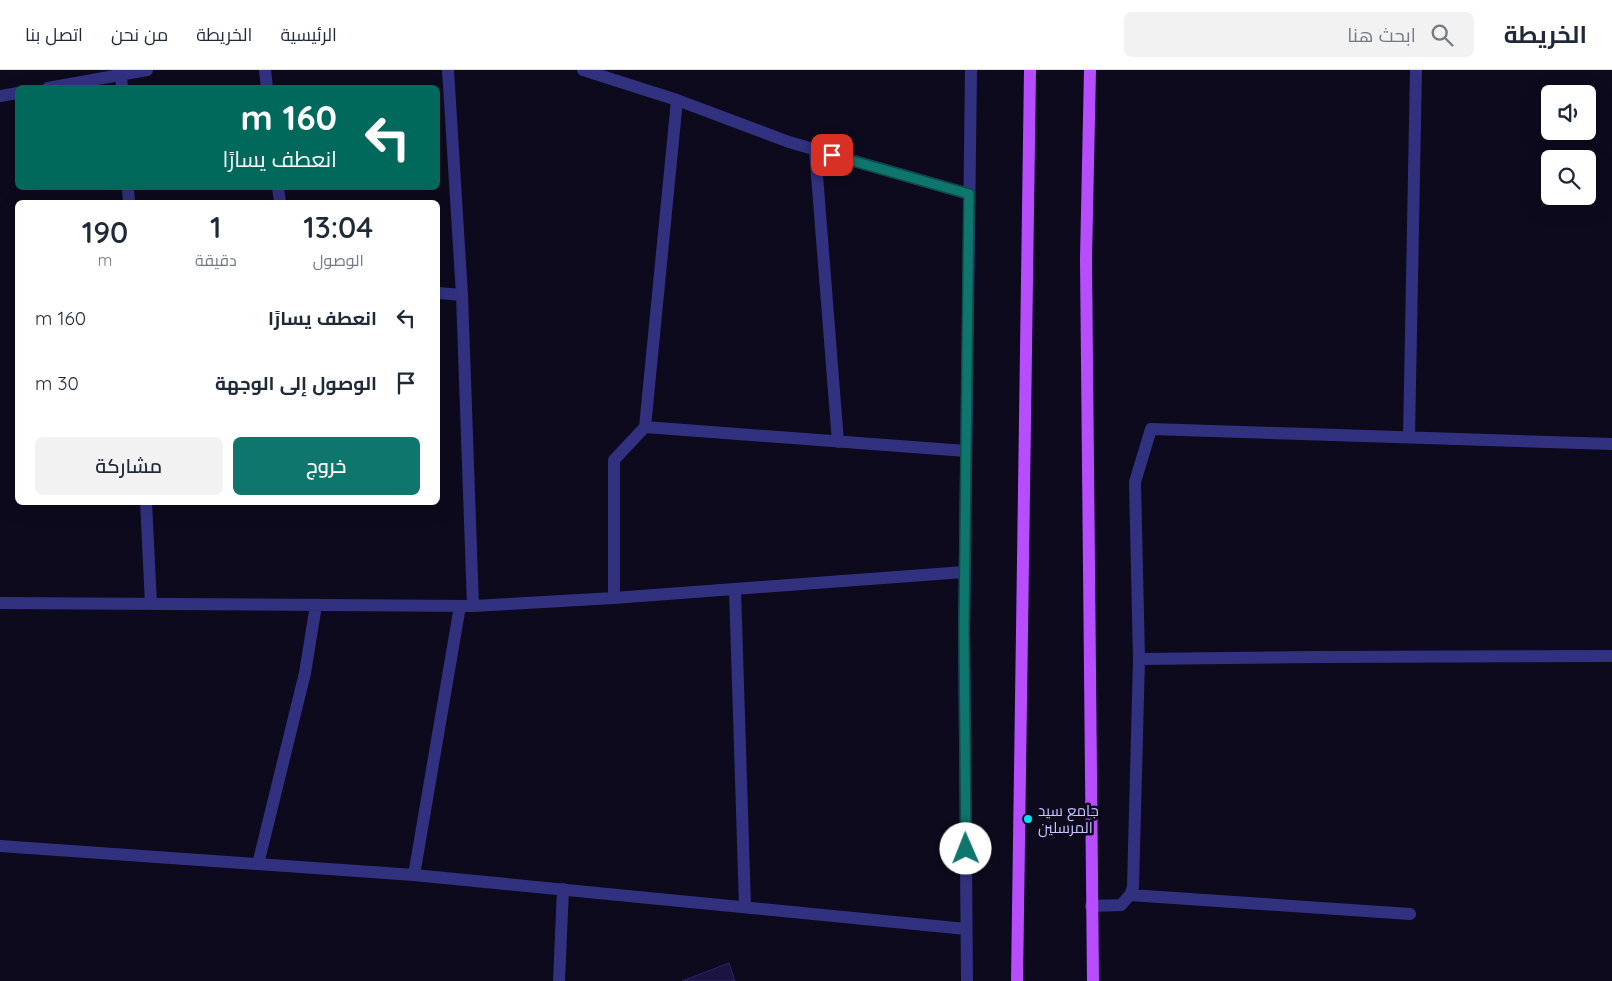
<!DOCTYPE html>
<html lang="ar">
<meta charset="utf-8">
<style>
:root{--surface:#fff;--page:#f2f2f3;--text:#1f2937;--muted:#747a83;--line:#e0e1e3;--accent:#0f766e}
body{margin:0;font-family:Quicksand,Cairo,sans-serif;background:var(--page);color:var(--text);direction:rtl;height:100vh;display:flex;flex-direction:column;font-size:19px;white-space:nowrap}
*{box-sizing:border-box;margin:0}
p{font-size:16px;color:var(--muted)}
.icon{flex:none;width:28px;height:28px;fill:none;stroke:currentColor;stroke-width:2;stroke-linecap:round;stroke-linejoin:round}
.map{position:relative;flex:1;overflow:hidden;direction:ltr}
.drawer{position:absolute;left:15px;top:130px;width:425px;height:305px;display:flex;flex-direction:column;background:var(--surface);border-radius:8px;box-shadow:0 5px 20px #0002;direction:rtl}
.drawer>*{flex:none}
.hud{position:absolute;left:15px;top:15px;width:425px;height:105px;border-radius:8px;box-shadow:0 5px 20px #0002;direction:rtl;background:#00695c;color:#fff;overflow:hidden}
.buttons{position:absolute;left:1541px;top:15px;display:grid;gap:10px}
.buttons a{display:grid;place-items:center;width:55px;height:55px;border-radius:8px;background:var(--surface);box-shadow:0 5px 20px #0002;font-size:25px}
.pin{position:absolute;display:grid;place-items:center;width:42px;height:42px;color:#fff;margin:-21px;border-radius:10px;box-shadow:0 2px 8px #0006}
.me{position:absolute;width:55px;margin:-28px;rotate:359deg;stroke-linejoin:round;filter:drop-shadow(0 0 4px #0008)}
.turn{display:flex;align-items:center;gap:18px;height:105px;padding:0 20px;font-size:22px}
.turn .icon{width:65px;height:65px;stroke-width:2.5}
.turn b{display:block;font-size:35px;line-height:42px}
.eta{display:flex;justify-content:space-evenly;align-items:center;height:85px;text-align:center}
.eta b{font-size:30px;font-weight:600;line-height:35px}
.action{display:flex;gap:10px;margin-top:auto;padding:10px 20px}
.action a{flex:1;height:58px;border-radius:8px;background:var(--accent);color:#fff;font-size:20px;font-weight:600;line-height:58px;text-align:center}
.action a+a{background:var(--page);color:var(--text)}
ul{padding:0;list-style:none}
li{display:flex;align-items:center;gap:15px;height:65px;padding:0 20px}
li div{flex:1}
li b{display:block;font-size:19px}
li em{font-style:normal}
header{display:flex;align-items:center;gap:30px;box-sizing:border-box;height:70px;padding:0 25px;background:var(--surface);border-bottom:1px solid var(--line)}
header strong{font-size:24px}
nav{display:flex;gap:28px;margin-inline-start:auto;font-size:18px}
.search{width:350px;height:45px;background:var(--page);display:flex;align-items:center;gap:12px;box-sizing:border-box;padding:0 18px;border-radius:8px;color:var(--muted);font-size:19px}
.map>svg:first-child{display:block}
</style>
<header>
<strong>الخريطة</strong>
<div class="search"><svg class="icon" aria-label="search" viewBox="0 0 24 24"><circle cx="10" cy="10" r="6"/><path d="M15 15l6 6"/></svg>ابحث هنا</div>
<nav><a>الرئيسية</a><a>الخريطة</a><a>من نحن</a><a>اتصل بنا</a></nav>
</header>
<div class="map">
<svg width="1612" height="911" viewBox="0 0 1612 911">
<rect width="100%" height="100%" fill="#0d0a1d"/>
<path fill="#1c1440" stroke="#31246e" d="M729,893L735,911H682Z"/>
<g fill="none" stroke-linecap="round" stroke-linejoin="round">
<path stroke="#323180" stroke-width="12" d="M265,0L267,18
M448,0L462,225L473,536
M583,0L677,30L789,72L969,124
M121,4L122,18
M48,18L147,0
M0,26L18,23
M815,80L838,372
M128,118L129,132
M278,118L280,132
M438,223L462,225
M645,357L966,381
M1409,367L1416,0
M146,432L151,534
M735,519L745,836
M614,528V390L645,357L677,30
M0,533L473,536L614,528L964,502
M1139,589L1317,587L1612,586
M0,776L414,805L966,859
M258,794L305,603L316,535
M414,805L460,536
M1130,825L1410,844
M1091,836L1121,835L1130,825L1133,817L1139,589L1135,412L1151,359L1612,374
M559,911L563,819
M967,911L964,561L971,0"/>
<path stroke="#b84dff" stroke-width="12" d="M1090,0L1086,189L1093,911
M1017,911L1030,0"/>
</g>
<g fill="none" stroke-linecap="round" stroke-linejoin="round">
<defs>
<path id="route" d="M832,85L969,124L964,561L966,779"/>
</defs>
<use href="#route" stroke="#0a4d48" stroke-width="12"/>
<use href="#route" stroke="#0f766e" stroke-width="9"/>
</g>
<circle fill="#00dff1" stroke="#0d0a1d" stroke-width="2" cx="1028" cy="749" r="5"/>
<g text-anchor="middle" dominant-baseline="central" stroke-width="5" stroke-linejoin="round" paint-order="stroke">
<g font-size="15" fill="#cbc6ff" stroke="#0d0a1d" text-anchor="start">
<text x="1038" y="740">جامع سيد<tspan x="1038" dy="17">المرسلين</tspan></text>
</g>
</g>
</svg>
<div class="buttons">
<a><svg class="icon" aria-label="sound" viewBox="0 0 24 24"><path d="M4 9h4l5-4v14l-5-4H4zM17 9q2 3 0 6"/></svg></a>
<a><svg class="icon" aria-label="search" viewBox="0 0 24 24"><circle cx="10" cy="10" r="6"/><path d="M15 15l6 6"/></svg></a>
</div>
<div class="pin" style="left:832px;top:85px;background:#d93025"><svg class="icon" aria-label="arrive" viewBox="0 0 24 24"><path d="M6 21V4h12l-3 4 3 4H6"/></svg></div>
<svg class="me" style="left:966px;top:779px" viewBox="-20 -20 40 40"><circle r="19" fill="#fff"/><path d="M0-13L10 11 0 6-10 11z" fill="#0f766e"/></svg>
<div class="hud">
<div class="turn"><svg class="icon" aria-label="left" viewBox="0 0 24 24"><path d="M17 20v-9H6M10 6l-5 5 5 5"/></svg><div><b>160 m</b>انعطف يسارًا</div></div>
</div>
<section class="drawer">
<div class="eta">
<div><b>13:04</b><p>الوصول</p></div>
<div><b>1</b><p>دقيقة</p></div>
<div><b>190</b><p>m</p></div>
</div>
<ul>
<li><svg class="icon" aria-label="left" viewBox="0 0 24 24"><path d="M17 20v-9H6M10 6l-5 5 5 5"/></svg><div><b>انعطف يسارًا</b></div><em>160 m</em></li>
<li><svg class="icon" aria-label="arrive" viewBox="0 0 24 24"><path d="M6 21V4h12l-3 4 3 4H6"/></svg><div><b>الوصول إلى الوجهة</b></div><em>30 m</em></li>
</ul>
<div class="action"><a>خروج</a><a>مشاركة</a></div>
</section>
</div>
